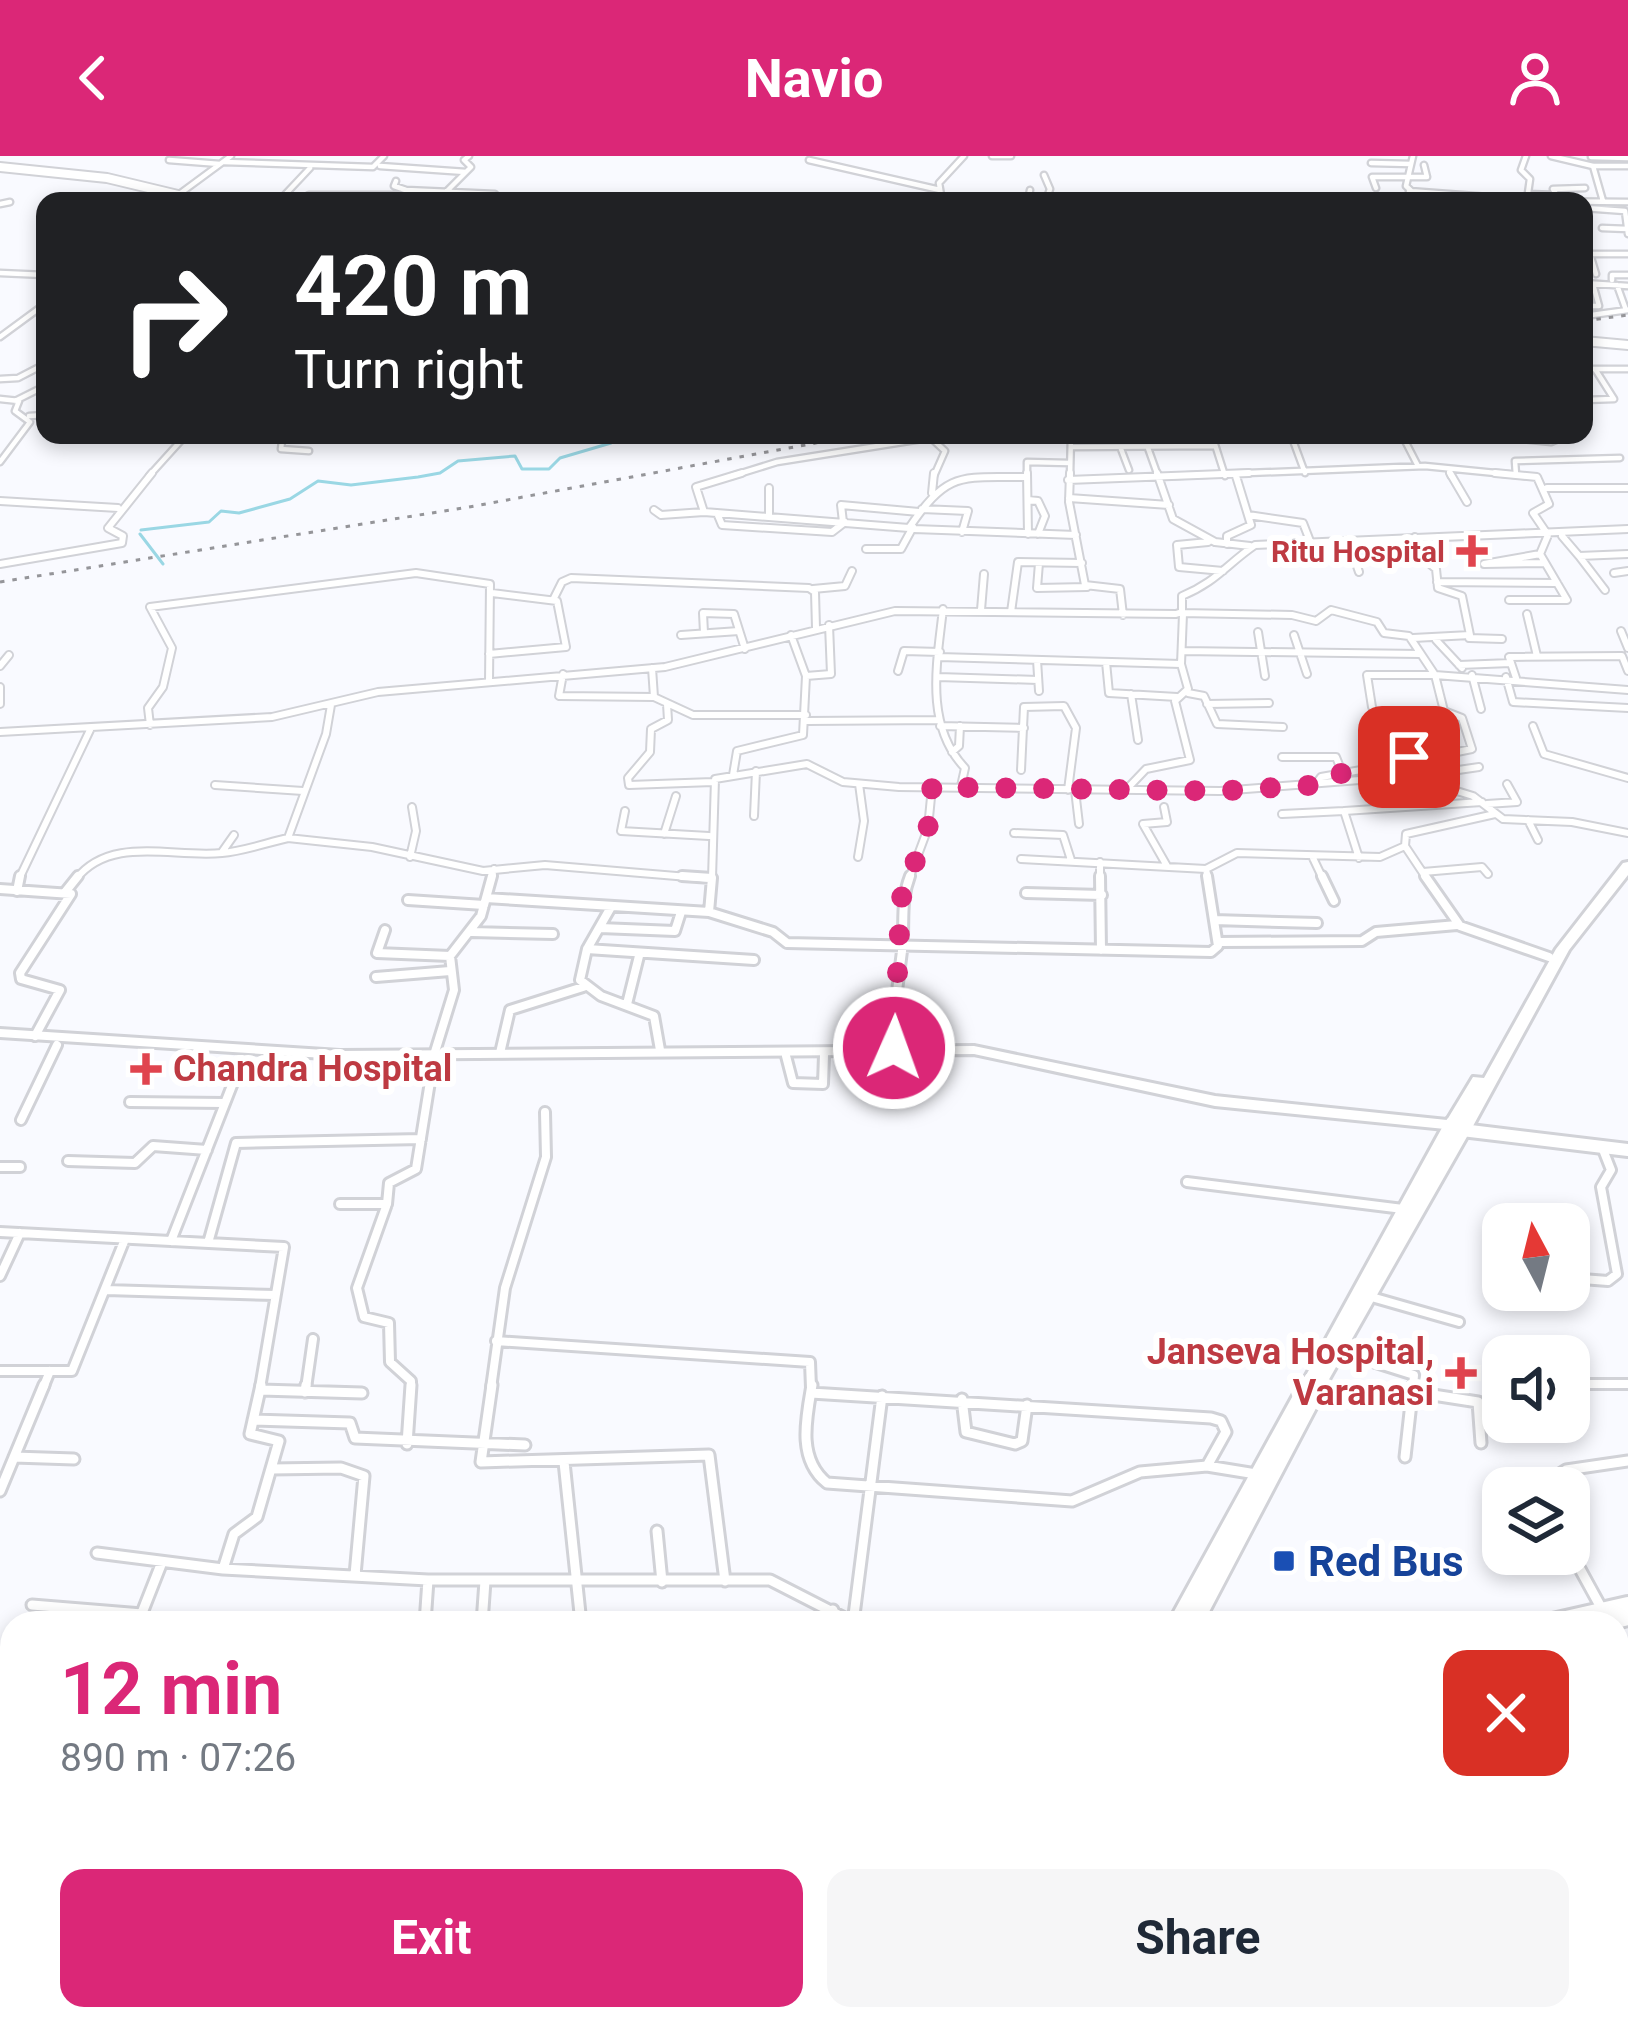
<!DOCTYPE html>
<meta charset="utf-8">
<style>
:root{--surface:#fff;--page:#f6f6f7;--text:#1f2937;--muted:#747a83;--accent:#db2777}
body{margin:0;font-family:Roboto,sans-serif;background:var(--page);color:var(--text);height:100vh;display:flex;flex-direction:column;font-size:45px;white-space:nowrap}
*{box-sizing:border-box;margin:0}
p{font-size:39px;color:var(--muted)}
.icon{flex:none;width:66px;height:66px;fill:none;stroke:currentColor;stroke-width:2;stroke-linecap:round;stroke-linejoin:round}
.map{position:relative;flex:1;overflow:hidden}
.side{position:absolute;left:0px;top:1455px;width:1629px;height:420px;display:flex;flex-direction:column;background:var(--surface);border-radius:36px 36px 0 0;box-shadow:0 6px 18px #0003}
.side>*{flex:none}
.hud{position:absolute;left:36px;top:36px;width:1557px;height:252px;border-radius:24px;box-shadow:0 6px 18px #0003;background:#202124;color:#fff;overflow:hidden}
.needle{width:78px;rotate:353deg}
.controls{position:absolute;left:1482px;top:1047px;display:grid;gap:24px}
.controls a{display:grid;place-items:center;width:108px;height:108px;border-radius:24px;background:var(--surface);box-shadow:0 6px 18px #0003;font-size:60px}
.pin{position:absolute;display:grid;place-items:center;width:102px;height:102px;color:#fff;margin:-51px;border-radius:24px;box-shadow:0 6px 18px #0006}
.me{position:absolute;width:132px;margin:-66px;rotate:2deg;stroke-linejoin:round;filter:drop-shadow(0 0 9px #0008)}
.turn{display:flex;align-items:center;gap:42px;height:252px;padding:0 60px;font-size:54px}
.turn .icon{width:156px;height:156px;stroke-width:2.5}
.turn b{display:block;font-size:84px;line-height:102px}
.round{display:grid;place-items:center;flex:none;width:126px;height:126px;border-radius:24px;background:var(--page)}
.head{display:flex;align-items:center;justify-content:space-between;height:204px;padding:0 60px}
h1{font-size:72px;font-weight:700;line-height:90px;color:var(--accent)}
.primary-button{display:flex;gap:24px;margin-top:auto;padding:24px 60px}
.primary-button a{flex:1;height:138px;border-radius:24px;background:var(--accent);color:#fff;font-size:48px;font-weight:700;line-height:138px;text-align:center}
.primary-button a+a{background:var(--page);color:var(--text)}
header{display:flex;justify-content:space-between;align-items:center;height:156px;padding:0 60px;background:var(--accent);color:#fff;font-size:54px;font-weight:700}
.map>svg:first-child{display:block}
</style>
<header><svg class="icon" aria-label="back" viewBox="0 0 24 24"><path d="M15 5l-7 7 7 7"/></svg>Navio<svg class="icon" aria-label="person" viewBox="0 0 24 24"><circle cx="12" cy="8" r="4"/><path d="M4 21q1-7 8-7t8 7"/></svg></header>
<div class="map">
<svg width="1628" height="1875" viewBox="0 0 1628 1875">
<rect width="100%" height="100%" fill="#f9faff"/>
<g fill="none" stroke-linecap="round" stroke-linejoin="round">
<path stroke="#9ad7e4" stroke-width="3" d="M141,374L209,366L221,355L239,357L290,343L318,325L351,329L418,321L440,317L458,305L515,300L522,313H549L560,302L611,287V279
M140,378L163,408"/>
<defs>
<path id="street-far3" d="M992,0H1011
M1413,0L1406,30L1422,45
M1526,0L1521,14L1530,23L1527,44
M1551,0L1593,10L1603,45
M1591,1L1628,2
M169,4L220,8
M809,4L940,34
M224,6L373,11L384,0
M1371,7L1411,8
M380,10L466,16
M1594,10H1628
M1044,19L1050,33L1046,45
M396,25L394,30L406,34L495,38L494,45
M1376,32L1372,21H1427L1424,9
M1409,35L1515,43
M402,38L440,41
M1528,38L1556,39
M178,39L231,0
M279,45L310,12
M298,45L309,39H403
M437,45L471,11L464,4L469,0
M942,45L939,27L964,0
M1028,45L1030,34
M1513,45L1628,46
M1560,45L1553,33L1585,32
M0,48L10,46
M1584,52L1625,55L1628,78
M1602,72L1628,73
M1584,98H1628
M1590,98L1596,118
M0,117L45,119
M1612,124V119H1628
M1584,127L1628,130
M1617,129L1626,154
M1584,150H1599L1593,128
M1584,160L1628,154
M0,181L45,148
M1584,213H1595L1614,243L1584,244
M1595,213H1628
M0,223L18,222L45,208
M0,243L19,245L15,255L30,266L0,306
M15,245L45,230
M29,260L45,259
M267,279L282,285L281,293L309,295
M1212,279L1225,320
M1291,279L1305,317
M1402,279L1418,310
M1484,279L1551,286L1568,279
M930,281L945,295L934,320
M1072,291L1215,290
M1148,292L1158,320
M1121,293L1129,314
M1449,314L1451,320
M1516,319L1515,305L1620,302
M149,320L186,279
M732,320L777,306L947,279
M1027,320V306L1070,307
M1070,320L1071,279
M1173,320L1425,310L1526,320"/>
<path id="street-far2" d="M1027,317L1028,378
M1070,317L1069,346L1085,429L1120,433L1123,459
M1157,317L1173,363L1215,386L1250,390
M1450,317L1467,346
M1495,317L1537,321L1549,348L1533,357L1548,379L1540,398L1567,444H1509
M1068,324L1249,317
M769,332V359
M1547,332H1628
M932,337L934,317
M1069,342L1169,349
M1028,344L1038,345L1045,360L1038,378
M0,345L118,352
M922,353L968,355L962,376
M654,354L661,359L704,356L696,331L742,317
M704,356L909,372C949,313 961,322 1027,321
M717,357L722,369L832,376L845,366
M1248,359L1303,367L1310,385
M843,366L841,349L919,356
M914,373L1076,379
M1562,380L1579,400L1628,398
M1348,384L1359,416
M1208,386L1177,389L1179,411L1223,415
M1227,388V380L1251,369L1236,320
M866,393H901L913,371
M1540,398L1484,408L1545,407
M1579,400L1605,434
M1039,407L1037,432L1087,431
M0,408L122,387L123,380L108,372L152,317
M1614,417L1628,415
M1437,426L1557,427
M813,433L845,430L852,415
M553,444L562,426L571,422L809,432L815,436L816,472
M943,453C937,507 924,569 965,612L961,630
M981,454L984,418
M1011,456L1018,406L1082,407
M1181,457L1292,459L1316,465L1331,454L1377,466L1384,477L1409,480L1435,519L1628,534
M1527,458L1537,500
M1621,475L1628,492
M1258,476L1265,520
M704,477L703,457L734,458L745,493
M681,479L739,475
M1294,479L1307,518
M1413,482L1470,479L1462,440L1438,432L1436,413L1424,403L1415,381
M1469,482L1502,483
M1436,484L1462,512
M1182,495L1421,498
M489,498L566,491L557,445L492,437
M939,501L1181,508
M1037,504L1039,535
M1106,506L1109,537L1177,541
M1459,509L1511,507
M0,510L9,499
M652,512L654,541L693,559H806
M898,515L904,495L940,496
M563,518L559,540L654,541
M1472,519L1481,553
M806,520L831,518L829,469
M938,521L1038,524
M1506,521L1513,546L1628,552
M1516,522L1509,501L1622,500L1628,515
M0,531V548
M1188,537L1204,540L1217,568L1283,571
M1131,538L1138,584
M667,548L668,564L651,573L650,596L628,622L629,629L713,626
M1207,548L1269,547
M1372,551L1367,519H1435L1444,555L1462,562L1472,593L1412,605L1424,619L1479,611
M807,565L938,564
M150,569L148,552L163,531L172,492L150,451L416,417L490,428L489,526
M940,570L1024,572
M1533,570L1544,598L1628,622
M0,576L272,561L378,536L665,511L895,455L1176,458L1182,456V440C1216,426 1226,409 1255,389L1628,373
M952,596L959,590L960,570
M1282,601H1336L1342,616
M1021,614L1024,551L1064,550L1076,572L1068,634
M733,619L737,595L803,579L806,520L791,479
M1316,628L1321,621L1412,605L1396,577
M215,629L303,635
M1075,634L1079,668
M1125,635L1146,613L1190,604L1175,545L1188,533L1181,508L1183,458
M1487,648L1517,646L1507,628
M1164,651L1167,666L1143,668L1167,710
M625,655L621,675L709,680
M1344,655L1482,646
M1282,658L1344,655L1359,702
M754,660L756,615
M1528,664L1538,684
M1014,677L1063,679L1071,704
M664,678L676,640
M288,682L372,691L483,715L545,709L712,723
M222,696L234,679
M410,701L416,675L412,651
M858,701L864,665L859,628
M1313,702L1323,723
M1021,703L1206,713L1237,697L1380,701L1405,690
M1100,706V723
M1206,713L1208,723
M1423,716L1482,711L1488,718
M712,722L715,623L807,608L843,626L899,631L1220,635L1424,619L1434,628L1473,640L1503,663L1572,666L1628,677
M19,723L90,574
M76,723C111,679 172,702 222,697C244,695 266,687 288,682L326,578L331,549
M491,723L494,713
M909,723L928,672L932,631
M1427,723L1405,690L1406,678L1495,658"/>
<path id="street-far1" d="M682,720L712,722L709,756L773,776L787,787L1211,796L1218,790L1207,720
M1100,720L1101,794
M1322,720L1334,745
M1425,720L1460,770L1549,801
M0,733L71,738L20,817L21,823L60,834L35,880
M17,735L20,720
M66,735L78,720
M1026,737L1102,739
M486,742L709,756
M408,744L484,749
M611,751L587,793L580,824L601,840L654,860L660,894
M1214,764L1317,767
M600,772L675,775L681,756
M385,774L377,797L450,800
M472,776L553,778
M1218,786L1362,785L1376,776L1457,769
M587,793L754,804
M376,821L450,815
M627,848L639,800
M894,891C893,858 898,828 902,795C905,768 900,746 910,720
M500,897L510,854L583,831
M434,899L454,834L450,800L481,760L492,720
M786,900L793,927L823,928L824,899
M130,946L224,947
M21,964L57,889
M68,1005L135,1007L153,990L207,994
M0,1011H20
M1187,1026L1403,1053
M340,1048H387L389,1027L416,1013L433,907
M387,1048L357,1132L364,1161L389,1167L390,1206L411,1225V1232
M0,1076L284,1091L260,1232
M171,1085L242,904
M208,1087L236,987L421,983
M0,1120L20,1077
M1569,1122L1608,1125L1617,1118L1601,1031L1611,1014L1602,991
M106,1134L275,1139
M1368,1140L1459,1166
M496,1185L810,1206L811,1232
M1338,1195L1414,1219L1413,1232
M0,1215H72L125,1083
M1569,1228H1628
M43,1232L50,1215
M306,1232L313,1183
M491,1232L505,1132L546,1001L545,956"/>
<path id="street" d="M492,1229L481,1306L709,1299L725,1425
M812,1229C806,1263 797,1303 827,1327L1072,1345L1140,1316L1207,1310L1256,1318
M261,1234L362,1237
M305,1236L306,1229
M1414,1236L1478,1246L1481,1287
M811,1237L1211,1262L1221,1265L1226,1276L1207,1310
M962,1243L966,1276L1015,1288L1022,1285L1027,1249
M253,1264L350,1267L355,1282L525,1289
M407,1288L411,1229
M14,1301L74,1303
M1405,1301L1413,1229
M564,1306L581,1467
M271,1313L341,1312L364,1320L355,1419
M1551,1332L1552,1323L1566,1314L1628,1305
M0,1335L44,1229
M657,1375L662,1426
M1569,1393L1603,1455
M97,1397L223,1413L428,1424H770L854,1467
M223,1413L234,1378L257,1361L279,1285L250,1278L261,1229
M32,1449L142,1458
M138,1467L162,1406
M425,1467L428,1424
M482,1467L485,1425
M825,1467L833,1454
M853,1467L882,1240
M3,1516L12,1517
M1617,1519L1628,1515
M1617,1565L1623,1573
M0,1583L12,1584
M1622,1591L1628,1600
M0,1675L12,1677
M1617,1736L1628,1732
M1617,1761L1627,1774
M150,1863L192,1875
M1402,1863L1405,1875
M1508,1863L1513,1875
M57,1875L60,1863"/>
<path id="secondary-far1" d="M0,11L107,22L203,45
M1584,185L1628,189"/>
<path id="secondary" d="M1462,974L1628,994"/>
<path id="primary-far1" d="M1307,1232L1452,968
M1316,1232L1465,970"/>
<path id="primary" d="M1178,1467L1309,1229
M1193,1467L1318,1229
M1553,1467L1628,1450
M1599,1467L1628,1460
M697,1875L715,1863
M718,1875L736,1863"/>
<path id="highway" d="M1628,706V719L1569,794L1473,970L1465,975L1215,950L974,898L340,903L0,881V873L340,895L974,890L1215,940L1447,964L1473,921L1484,922L1556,793L1623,707Z"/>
</defs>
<use href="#street-far3" stroke="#d1d2d7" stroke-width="9"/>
<use href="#street-far2" stroke="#d1d2d7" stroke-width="10"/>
<use href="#street-far1" stroke="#d1d2d7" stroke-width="14"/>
<use href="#street" stroke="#d1d2d7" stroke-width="15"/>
<use href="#secondary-far1" stroke="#d1d2d7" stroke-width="12"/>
<use href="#secondary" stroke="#d1d2d7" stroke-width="18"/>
<use href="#primary-far1" stroke="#d1d2d7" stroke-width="20"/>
<use href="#primary" stroke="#d1d2d7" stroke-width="24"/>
<use href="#highway" stroke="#d1d2d7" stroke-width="6"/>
<use href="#street-far3" stroke="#fff" stroke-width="4.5"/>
<use href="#street-far2" stroke="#fff" stroke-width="6"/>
<use href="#street-far1" stroke="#fff" stroke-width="8"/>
<use href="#street" stroke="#fff" stroke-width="9"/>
<use href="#secondary-far1" stroke="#fff" stroke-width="8"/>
<use href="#secondary" stroke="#fff" stroke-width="12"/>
<use href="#primary-far1" stroke="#fff" stroke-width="14"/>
<use href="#primary" stroke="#fff" stroke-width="18"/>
<use href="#highway" fill="#fff" fill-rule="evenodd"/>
<path stroke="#959599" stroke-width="3" stroke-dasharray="4.5 8" stroke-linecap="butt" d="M1584,165L1628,159
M0,426L469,351L859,279"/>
</g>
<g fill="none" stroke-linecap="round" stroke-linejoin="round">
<path stroke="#db2777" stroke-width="21" stroke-dasharray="0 37.8" d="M894,892L901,743L928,672L932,631L1220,635L1316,629L1321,621L1412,605L1409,601"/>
</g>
<g fill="#e0444e" stroke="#fff" stroke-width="4.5">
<path d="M1466 377h12v12h12v12h-12v12h-12v-12h-12v-12h12z"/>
<path d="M140 895h12v12h12v12h-12v12h-12v-12h-12v-12h12z"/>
<path d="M1455 1199h12v12h12v12h-12v12h-12v-12h-12v-12h12z"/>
</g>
<rect fill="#1a4fb4" stroke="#fff" stroke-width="4.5" x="1272" y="1393" width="24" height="24" rx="6"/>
<g text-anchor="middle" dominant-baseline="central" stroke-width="12" stroke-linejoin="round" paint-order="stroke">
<g font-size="30" font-weight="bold" fill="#be3a42" stroke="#fff" text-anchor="end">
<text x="1445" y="395">Ritu Hospital</text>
</g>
<g font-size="36" font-weight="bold" fill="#be3a42" stroke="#fff" text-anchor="start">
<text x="173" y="913">Chandra Hospital</text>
<text x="1434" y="1196" text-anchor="end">Janseva Hospital,<tspan x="1434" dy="41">Varanasi</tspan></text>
</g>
<g font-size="42" font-weight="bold" fill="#164399" stroke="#fff" text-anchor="start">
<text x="1308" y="1405">Red Bus</text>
</g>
</g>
</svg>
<div class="controls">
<a><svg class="needle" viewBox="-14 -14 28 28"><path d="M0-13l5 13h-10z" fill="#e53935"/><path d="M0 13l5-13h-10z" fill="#747a83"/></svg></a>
<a><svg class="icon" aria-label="sound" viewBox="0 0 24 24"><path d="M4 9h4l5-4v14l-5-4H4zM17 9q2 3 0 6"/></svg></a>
<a><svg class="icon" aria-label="layers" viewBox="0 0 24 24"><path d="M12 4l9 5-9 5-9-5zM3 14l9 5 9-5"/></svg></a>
</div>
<div class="pin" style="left:1409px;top:601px;background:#d93025"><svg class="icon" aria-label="arrive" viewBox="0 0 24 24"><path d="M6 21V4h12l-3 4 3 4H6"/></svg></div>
<svg class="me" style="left:894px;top:892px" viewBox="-20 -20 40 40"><circle r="17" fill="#db2777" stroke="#fff" stroke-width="3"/><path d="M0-11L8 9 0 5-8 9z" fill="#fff"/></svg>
<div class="hud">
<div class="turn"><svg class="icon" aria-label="right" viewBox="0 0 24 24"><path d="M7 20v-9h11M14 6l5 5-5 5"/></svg><div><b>420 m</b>Turn right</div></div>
</div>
<section class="side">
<div class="head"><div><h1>12 min</h1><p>890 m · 07:26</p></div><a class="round" style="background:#d93025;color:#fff"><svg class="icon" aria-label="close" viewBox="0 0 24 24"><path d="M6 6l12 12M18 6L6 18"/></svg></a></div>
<div class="primary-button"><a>Exit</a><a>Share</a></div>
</section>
</div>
